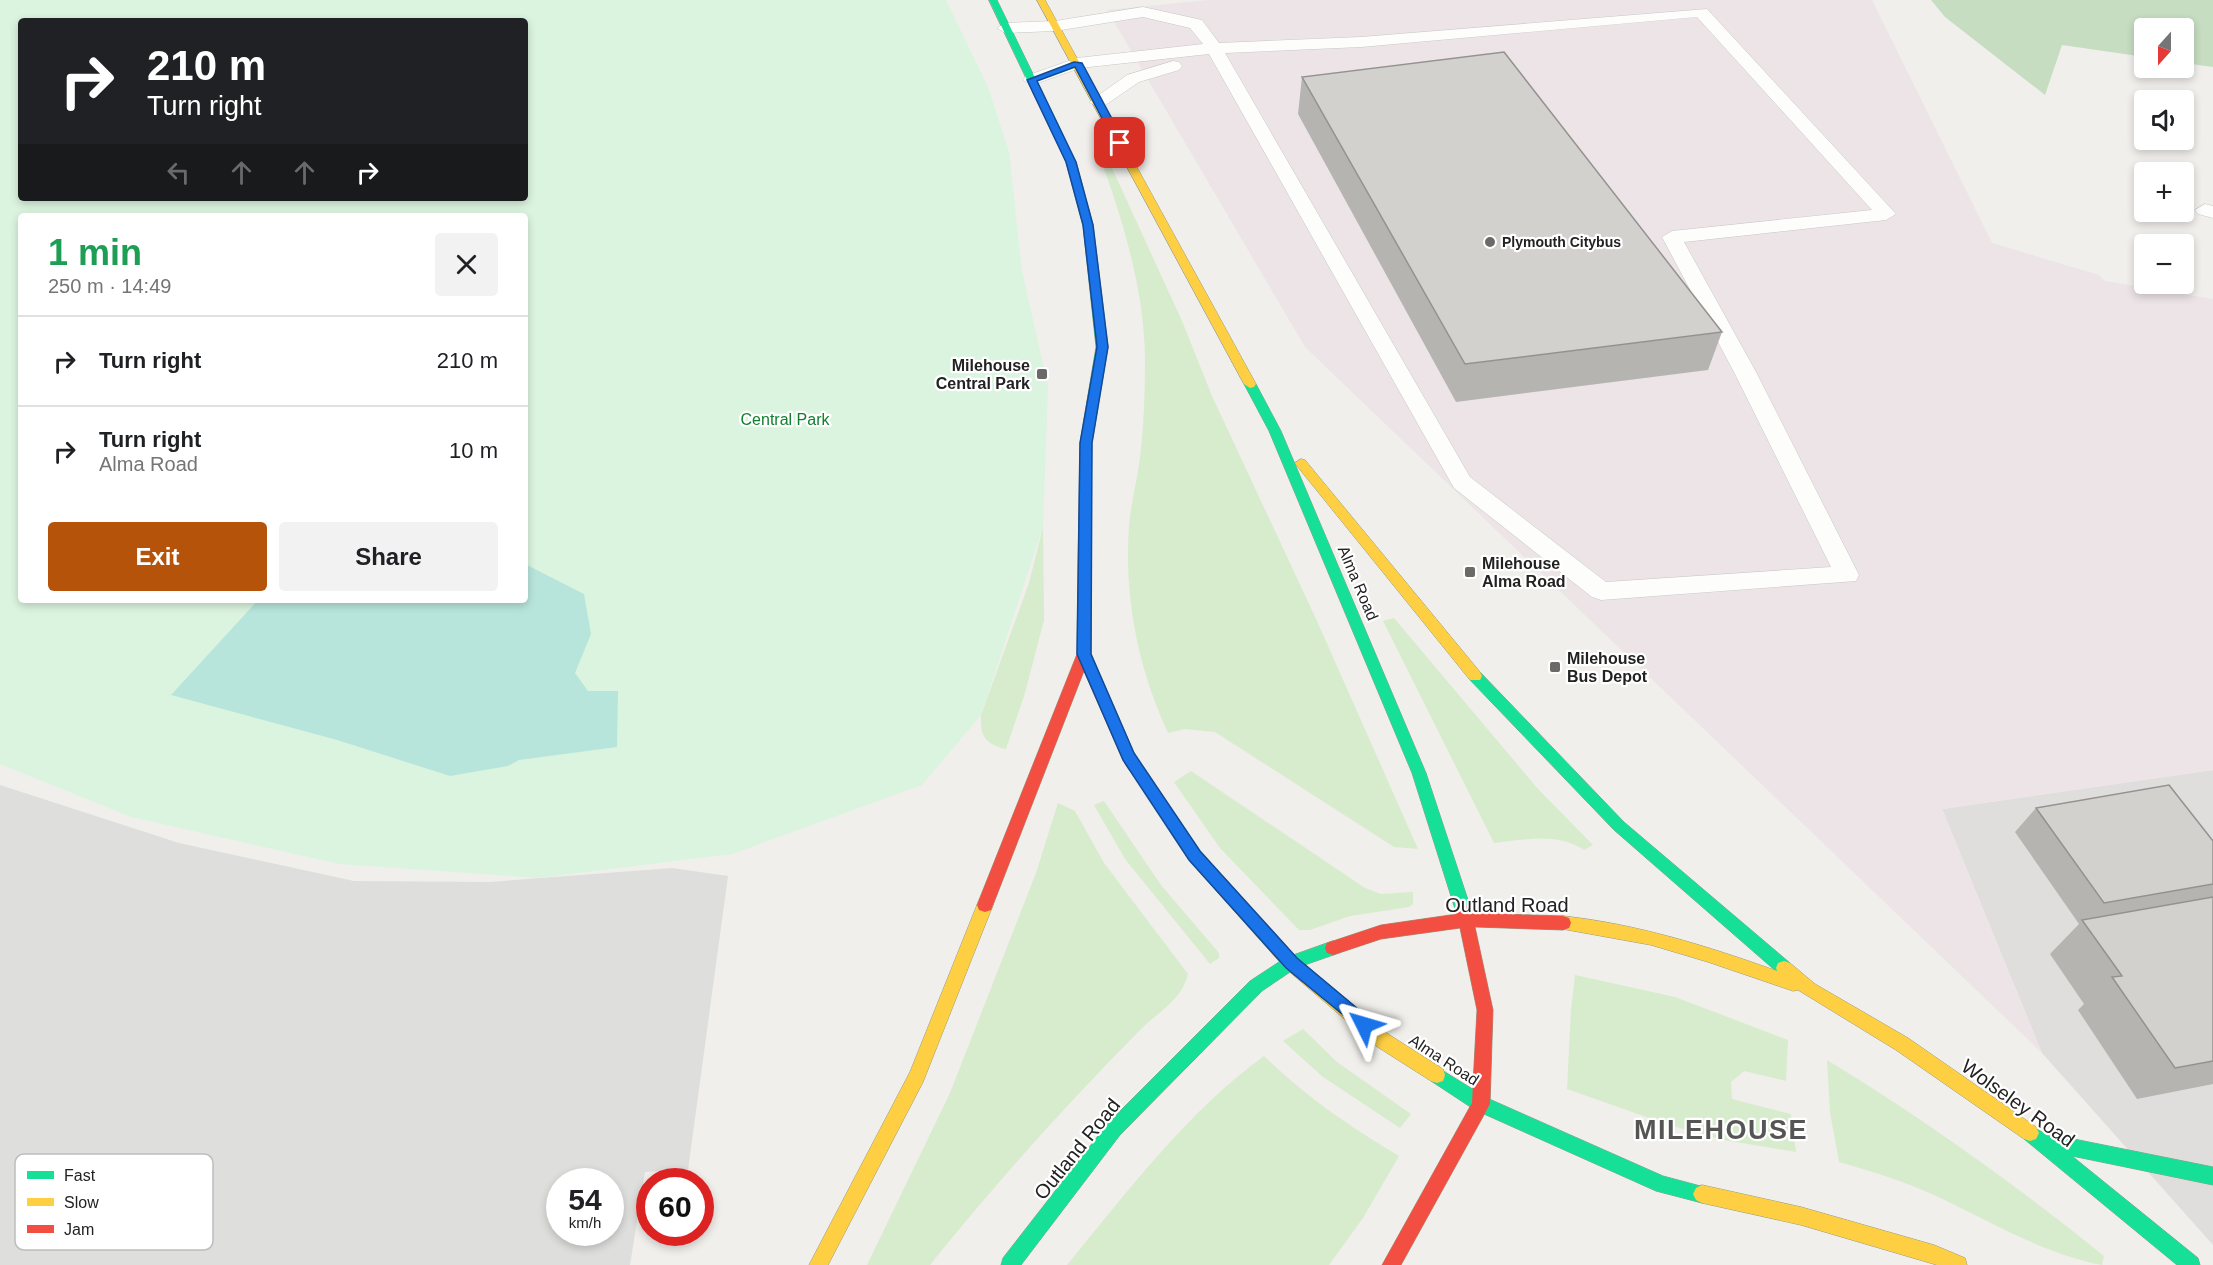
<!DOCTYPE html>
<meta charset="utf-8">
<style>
:root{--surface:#fff;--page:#f2f2f2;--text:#202124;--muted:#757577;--line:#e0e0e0;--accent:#b45309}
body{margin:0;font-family:Arial,sans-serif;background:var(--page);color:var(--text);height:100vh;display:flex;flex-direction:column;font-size:22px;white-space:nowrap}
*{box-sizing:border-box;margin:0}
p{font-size:20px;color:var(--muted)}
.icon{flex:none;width:33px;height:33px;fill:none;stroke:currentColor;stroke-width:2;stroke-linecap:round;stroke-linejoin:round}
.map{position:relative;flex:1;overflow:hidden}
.details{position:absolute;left:18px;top:213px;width:510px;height:390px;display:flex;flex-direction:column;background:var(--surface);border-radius:6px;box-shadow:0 3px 9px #0003}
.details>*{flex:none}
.hud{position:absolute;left:18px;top:18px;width:510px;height:183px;border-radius:6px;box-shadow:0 3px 9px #0003;background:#202124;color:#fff;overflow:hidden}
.needle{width:39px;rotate:201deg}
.buttons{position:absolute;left:2134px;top:18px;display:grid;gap:12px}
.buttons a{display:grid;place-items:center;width:60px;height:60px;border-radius:6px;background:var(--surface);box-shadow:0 3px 9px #0003;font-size:30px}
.speed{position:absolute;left:546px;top:1168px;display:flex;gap:12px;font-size:30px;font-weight:700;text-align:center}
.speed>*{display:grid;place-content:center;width:78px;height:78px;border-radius:50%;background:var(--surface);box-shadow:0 3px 9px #0003;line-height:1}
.speed small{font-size:15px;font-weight:400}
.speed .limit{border:9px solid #d22;background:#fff;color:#111}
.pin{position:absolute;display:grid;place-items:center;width:51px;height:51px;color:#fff;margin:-26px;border-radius:12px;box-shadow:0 3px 9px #0006}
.me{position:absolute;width:66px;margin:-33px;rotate:310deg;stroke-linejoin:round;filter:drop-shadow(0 0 4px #0008)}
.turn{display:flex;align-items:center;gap:21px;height:126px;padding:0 30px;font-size:27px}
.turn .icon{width:78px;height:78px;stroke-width:2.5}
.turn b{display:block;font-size:42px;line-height:51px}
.lanes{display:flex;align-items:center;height:57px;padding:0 30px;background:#0003;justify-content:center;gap:30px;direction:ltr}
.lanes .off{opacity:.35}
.round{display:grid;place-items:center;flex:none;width:63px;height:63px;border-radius:6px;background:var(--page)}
.headline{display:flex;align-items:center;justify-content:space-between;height:102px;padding:0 30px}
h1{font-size:36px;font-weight:700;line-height:45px;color:#1e9e55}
.button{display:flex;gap:12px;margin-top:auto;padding:12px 30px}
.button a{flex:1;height:69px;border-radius:6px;background:var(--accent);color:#fff;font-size:24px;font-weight:700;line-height:69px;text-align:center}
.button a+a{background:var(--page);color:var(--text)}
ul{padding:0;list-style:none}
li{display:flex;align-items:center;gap:18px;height:90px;padding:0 30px;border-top:2px solid var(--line)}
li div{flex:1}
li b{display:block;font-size:22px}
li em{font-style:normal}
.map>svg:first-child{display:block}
</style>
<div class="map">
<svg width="2213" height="1265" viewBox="0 0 2213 1265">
<rect width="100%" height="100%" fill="#f0efeb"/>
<path fill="#dfdedc" d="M2213,770V1245L2042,1053L1942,809Z"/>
<path fill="#ede4e7" d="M1209,0H1872L1992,243L2099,275L2105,281L2213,299V770L1942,809L2042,1053L1305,347L1107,10Z"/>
<path fill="#dededc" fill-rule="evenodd" d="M0,785L179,843L354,881L490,882L672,868L728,876L688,1170L645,1172L630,1265H0ZM560,1182H610V1233H560Z"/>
<path fill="#d7eccc" d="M1099,155H1106L1182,321L1212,396L1317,621L1418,849L1394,847L1215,732L1185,729L1168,733C1138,668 1124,598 1129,526C1131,503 1137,481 1140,458C1144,425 1145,392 1145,358C1144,289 1123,220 1099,155Z
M1043,527L1044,620L1025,693L1006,749C985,744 980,736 981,715L1029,583Z
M1394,618L1538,789L1593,845L1584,850C1557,832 1524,840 1494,843L1383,621Z
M1191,771L1365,888L1381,894L1413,892V904L1409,907L1350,916L1310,930H1299L1220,848L1174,782Z
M1104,801L1161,885L1219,953V958L1210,964L1125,859L1094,805Z
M1058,803L1075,811L1104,863L1188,974C1182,1000 1158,1012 1139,1031C1065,1106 996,1183 930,1265H867L950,1093L1036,873Z
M1575,975L1675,997L1788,1040L1786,1081L1744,1071L1731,1082L1732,1099L1791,1114L1796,1152L1723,1140L1669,1125L1567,1089L1571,1010Z
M1303,1029L1337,1062L1411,1114L1400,1128L1323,1077L1283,1041Z
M1264,1056C1305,1096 1350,1127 1399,1156L1363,1218L1329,1265H1067C1127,1192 1187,1112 1264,1056Z
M1827,1060C1924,1119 2016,1185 2104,1256L2102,1265C2043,1254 1988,1220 1934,1195C1903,1181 1871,1171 1839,1162L1830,1112Z"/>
<path fill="#c6ddc1" d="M1931,0H2213V67L2184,63V28H2145V57L2062,45L2045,95L1945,17Z"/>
<path fill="#dbf4df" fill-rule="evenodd" d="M0,0H946L988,87L1009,152L1022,271L1048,386L1043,527L981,715L922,785L732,854L538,878L339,864L131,817L0,764ZM21,21H525V198H21ZM21,216H525V600H21Z"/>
<path fill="#b8e5db" d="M525,564L584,594L591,634L575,673L588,691H618L617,747L519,760L508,766L450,776L337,740L171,695L258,600H525Z"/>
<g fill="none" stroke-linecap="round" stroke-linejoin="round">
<defs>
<path id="lane" d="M1143,7L1202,20L1219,43L1361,37L1707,9L1896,214L1886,220L1684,242L1756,372L1859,575L1856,581L1601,600L1592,597L1454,488L1209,54L1080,68L1032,85L1023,80L1026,76L1077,58L1203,44L1190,28L1143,17L1055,31L1005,33L997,28L1005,23L1055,21ZM1697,17L1872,210L1672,231L1662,237L1734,372L1831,567L1606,582L1470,477L1225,53L1361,47Z
M1173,61L1179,62L1182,66L1179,70L1139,82L1104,106L1098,107L1089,102L1127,75Z
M2205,204L2213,206V218L2198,214L2195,210Z"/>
<path id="fast" d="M989,0H997L1076,162L1093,225L1108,347L1092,443L1091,501L1085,505L1079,501L1080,443L1096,347L1083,225L1066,162Z
M1250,380L1256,384L1281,431L1426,773L1472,912L1470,917L1464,919L1458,917L1456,912L1412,773L1269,431L1244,384Z
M1475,671L1480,672L1624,822L1790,963L1792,968L1790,973L1784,975L1778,973L1614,830L1470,680L1468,676L1470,672Z
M1333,941L1339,943L1341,948L1339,953L1296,968L1262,991L1120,1135L1021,1265H1001L1003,1258L1108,1123L1250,981L1285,958Z
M1437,1067L1487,1098L1663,1176L1708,1188L1711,1194L1708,1200L1702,1203L1656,1191L1475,1110L1431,1081L1429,1075L1431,1069Z
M2030,1125L2044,1133L2213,1167V1185L2072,1156L2198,1258L2200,1265H2177L2024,1139L2021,1133L2024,1127Z"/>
<path id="slow" d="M1037,0H1045L1256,384L1254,387L1250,388L1244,384Z
M1301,459L1305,460L1480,672L1482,676L1480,680H1470L1297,466L1295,463Z
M1137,763L1142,765L1200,851L1297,958L1388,1034L1443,1069L1445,1075L1443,1081L1437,1083L1431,1081L1376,1046L1285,968L1190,861L1132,773L1130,769L1132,765Z
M985,898L991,900L993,905L923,1082L828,1265H809L910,1072L977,905L979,900Z
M1563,916C1637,924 1707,946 1777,971L1776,968L1778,963L1784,961L1790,963L1815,984L1908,1038L2036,1127L2039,1133L2036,1139L2030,1141L2024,1139L1896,1050L1798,990L1793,991L1708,962L1651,945L1557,928L1555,923L1557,918Z
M1702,1185L1801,1207L1934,1245L1965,1258L1967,1265H1937L1801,1225L1702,1203L1696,1200L1693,1194L1696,1188Z"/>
<path id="jam" d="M1085,497L1091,501V654L1134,753L1144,769L1142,773C1131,777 1128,768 1123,760L1084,671L993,905L991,910L985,912L979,910L977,905L1077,654L1079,501Z
M1464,905L1470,907L1472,913L1563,916L1569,918L1571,923L1569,928L1563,930L1475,927L1493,1010L1490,1104L1401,1265H1382L1472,1103L1477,1010L1460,928L1381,939L1333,955L1327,953L1325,948L1327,943L1381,925L1457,914L1458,907Z"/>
</defs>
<use href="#lane" stroke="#c7c7c5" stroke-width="1"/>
<use href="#fast" stroke="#949a82" stroke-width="1"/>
<use href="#slow" stroke="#949a82" stroke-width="1"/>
<use href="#jam" stroke="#949a82" stroke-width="1"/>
<use href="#lane" fill="#fdfdfc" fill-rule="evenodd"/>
<use href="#fast" fill="#16e098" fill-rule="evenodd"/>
<use href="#slow" fill="#ffcf43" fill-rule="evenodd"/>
<use href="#jam" fill="#f24e42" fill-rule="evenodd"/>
</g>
<path fill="#b5b4b1" d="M1302,77L1722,332L1708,370L1456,402L1298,114Z
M2036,808L2213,841V1084L2137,1099L2078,1010L2084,1004L2050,954L2079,924L2015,832Z"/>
<path fill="#d3d1ce" stroke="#949290" stroke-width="1.5" d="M1504,52L1722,332L1465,364L1302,77Z
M2169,785L2213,841V884L2104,903L2036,808Z
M2213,897V1061L2175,1068L2112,977L2122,976L2082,920Z"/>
<path fill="#1a73e8" stroke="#114b97" stroke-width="1.5" d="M1074,62L1082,63L1125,143L1120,146L1115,143L1075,67L1037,81L1076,162L1093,225L1108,347L1092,443L1091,654L1134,753L1200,851L1297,958L1370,1019L1372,1025L1370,1030L1364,1032L1286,968L1189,860L1123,760L1077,654L1080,443L1097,347L1083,225L1066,162L1027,80Z"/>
<g fill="#6a6a68" stroke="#fff" stroke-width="2">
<circle cx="1490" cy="242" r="6"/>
<rect x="1036" y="368" width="12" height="12" rx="3"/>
<rect x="1464" y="566" width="12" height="12" rx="3"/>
<rect x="1549" y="661" width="12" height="12" rx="3"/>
</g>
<g text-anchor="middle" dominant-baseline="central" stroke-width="4.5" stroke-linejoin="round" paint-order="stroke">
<g font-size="14" font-weight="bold" fill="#222" stroke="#fff" text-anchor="start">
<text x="1502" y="242">Plymouth Citybus</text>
</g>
<g font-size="16" font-weight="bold" fill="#222" stroke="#fff" text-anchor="start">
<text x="1030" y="365" text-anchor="end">Milehouse<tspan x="1030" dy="18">Central Park</tspan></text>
<text x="1482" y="563">Milehouse<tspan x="1482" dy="18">Alma Road</tspan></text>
<text x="1567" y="658">Milehouse<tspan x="1567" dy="18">Bus Depot</tspan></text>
</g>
<g font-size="16" fill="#10802f" stroke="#fff">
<text x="785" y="419">Central Park</text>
</g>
<g font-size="16" fill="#222" stroke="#fff">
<text transform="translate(1358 583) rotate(67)">Alma Road</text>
<text transform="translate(1444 1060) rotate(33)">Alma Road</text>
</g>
<g font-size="20" fill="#222" stroke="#fff">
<text x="1507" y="905">Outland Road</text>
<text transform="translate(2018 1103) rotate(36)">Wolseley Road</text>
<text transform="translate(1077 1149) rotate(-51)">Outland Road</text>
</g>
<g font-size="27" font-weight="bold" letter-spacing="1.5" fill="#555" stroke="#fff">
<text x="1721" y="1130">MILEHOUSE</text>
</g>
</g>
<rect x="15" y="1154" width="198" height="96" rx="9" fill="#fff" stroke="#bdbdbd" stroke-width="1.5"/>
<rect x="27" y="1171" width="27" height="8" fill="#16e098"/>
<rect x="27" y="1198" width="27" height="8" fill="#ffcf43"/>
<rect x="27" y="1225" width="27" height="8" fill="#f24e42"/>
<g font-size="16" fill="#222">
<text x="64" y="1181">Fast</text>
<text x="64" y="1208">Slow</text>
<text x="64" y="1235">Jam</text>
</g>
</svg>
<div class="buttons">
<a><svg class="needle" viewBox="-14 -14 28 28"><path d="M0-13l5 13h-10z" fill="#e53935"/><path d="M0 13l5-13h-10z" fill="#757577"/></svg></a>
<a><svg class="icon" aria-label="sound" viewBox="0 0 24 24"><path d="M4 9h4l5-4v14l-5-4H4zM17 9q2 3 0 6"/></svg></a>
<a>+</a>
<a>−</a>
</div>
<div class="speed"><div>54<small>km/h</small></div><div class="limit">60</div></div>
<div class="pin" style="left:1120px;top:143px;background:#d93025"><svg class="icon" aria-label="arrive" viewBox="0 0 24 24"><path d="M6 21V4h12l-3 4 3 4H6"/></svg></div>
<svg class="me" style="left:1364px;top:1025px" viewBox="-20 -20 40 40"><path d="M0-17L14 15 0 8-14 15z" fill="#1a73e8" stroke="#fff" stroke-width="4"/></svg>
<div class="hud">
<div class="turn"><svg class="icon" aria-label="right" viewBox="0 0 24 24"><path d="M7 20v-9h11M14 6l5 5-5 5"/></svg><div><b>210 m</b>Turn right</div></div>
<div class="lanes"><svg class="icon off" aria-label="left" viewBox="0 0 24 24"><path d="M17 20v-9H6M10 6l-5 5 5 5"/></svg><svg class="icon off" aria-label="ahead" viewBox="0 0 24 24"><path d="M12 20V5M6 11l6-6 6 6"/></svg><svg class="icon off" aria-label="ahead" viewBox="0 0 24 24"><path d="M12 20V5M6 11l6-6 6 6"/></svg><svg class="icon" aria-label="right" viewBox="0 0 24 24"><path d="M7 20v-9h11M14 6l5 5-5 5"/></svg></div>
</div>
<section class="details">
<div class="headline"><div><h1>1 min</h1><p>250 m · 14:49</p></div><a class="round"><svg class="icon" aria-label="close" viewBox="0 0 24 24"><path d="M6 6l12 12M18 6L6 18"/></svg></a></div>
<ul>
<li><svg class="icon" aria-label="right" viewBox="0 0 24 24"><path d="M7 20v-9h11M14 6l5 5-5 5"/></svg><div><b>Turn right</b></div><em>210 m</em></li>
<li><svg class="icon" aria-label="right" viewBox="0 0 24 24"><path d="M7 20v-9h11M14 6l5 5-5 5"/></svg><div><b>Turn right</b><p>Alma Road</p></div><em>10 m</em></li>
</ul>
<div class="button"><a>Exit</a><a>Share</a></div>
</section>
</div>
